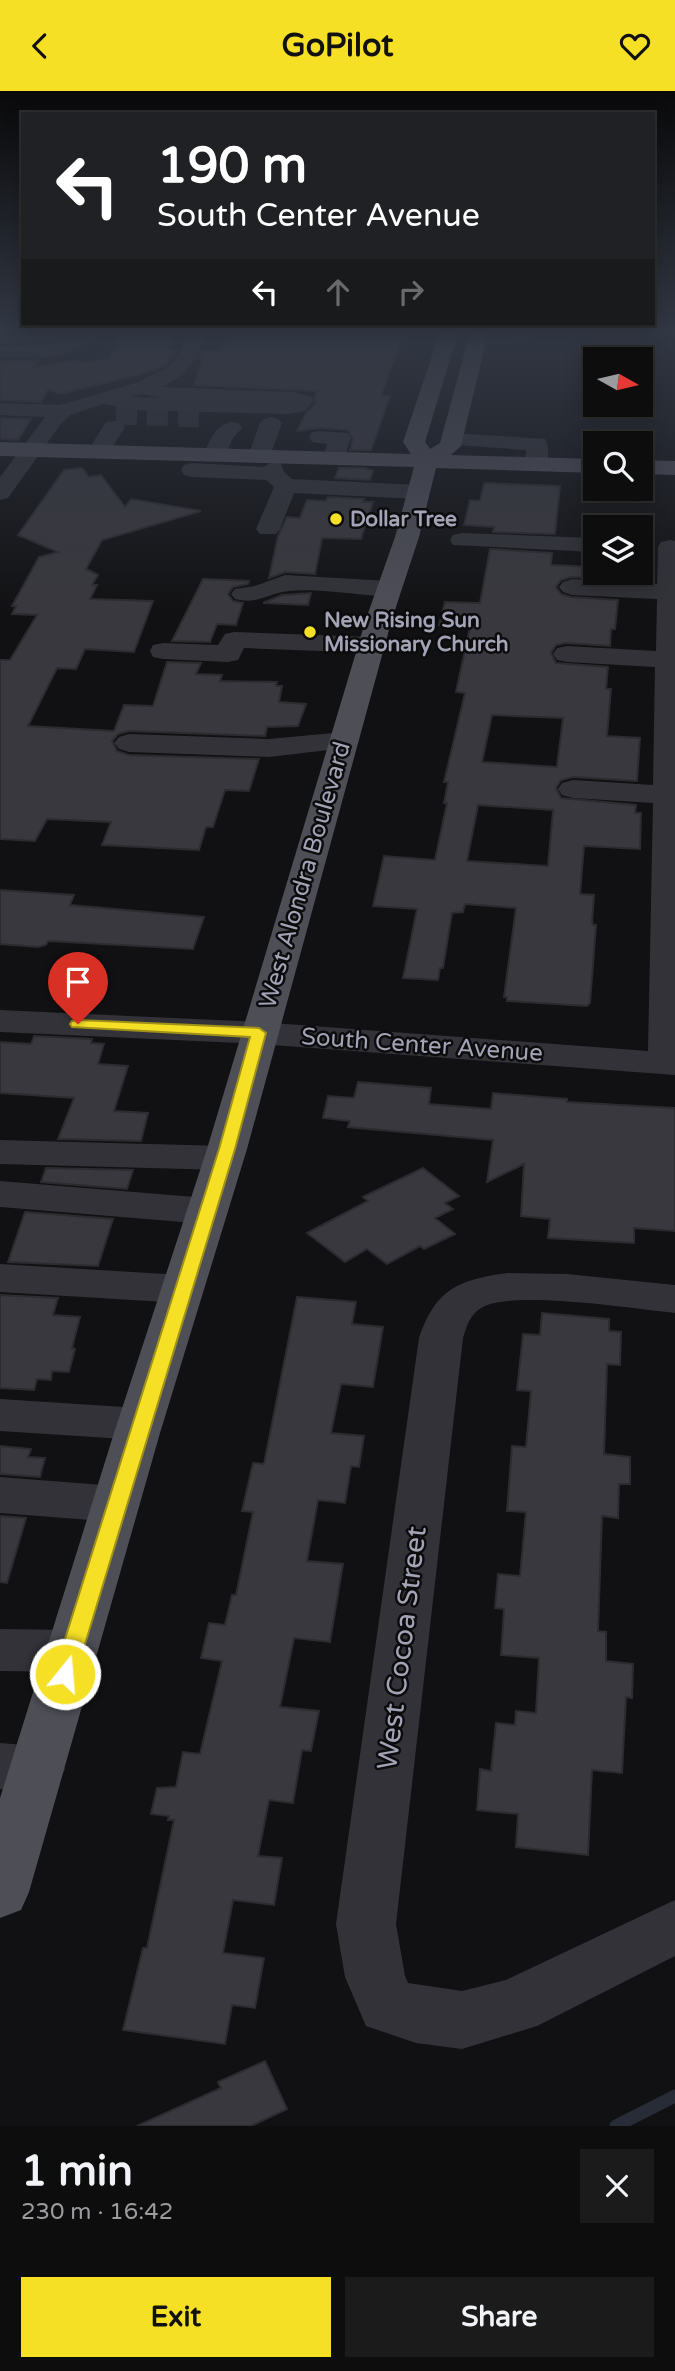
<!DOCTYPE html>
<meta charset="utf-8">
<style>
:root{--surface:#0d0d0e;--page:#1b1b1c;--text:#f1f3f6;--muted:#9a9c9e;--line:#2d2d2e;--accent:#f6e026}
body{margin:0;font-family:"Varela Round",sans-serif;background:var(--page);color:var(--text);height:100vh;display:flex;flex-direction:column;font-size:26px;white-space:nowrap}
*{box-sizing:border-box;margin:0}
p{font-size:23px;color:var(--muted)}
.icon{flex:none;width:38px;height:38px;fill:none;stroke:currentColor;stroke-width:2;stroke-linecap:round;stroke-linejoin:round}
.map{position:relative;height:2035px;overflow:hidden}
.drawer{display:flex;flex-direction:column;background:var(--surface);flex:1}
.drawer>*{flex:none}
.top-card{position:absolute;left:21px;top:21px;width:634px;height:214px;border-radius:0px;box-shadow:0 4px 18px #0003,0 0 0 2px var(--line);background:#202124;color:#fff;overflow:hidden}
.needle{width:46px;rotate:98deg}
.controls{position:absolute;left:583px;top:256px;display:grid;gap:14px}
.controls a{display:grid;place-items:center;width:70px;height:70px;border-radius:0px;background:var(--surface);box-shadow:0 4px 18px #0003,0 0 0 2px var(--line);font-size:35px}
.pin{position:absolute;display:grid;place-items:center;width:60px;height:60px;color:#fff;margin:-72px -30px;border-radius:50% 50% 50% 0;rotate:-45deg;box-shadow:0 0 7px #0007}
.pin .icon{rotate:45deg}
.me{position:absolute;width:77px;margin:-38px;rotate:17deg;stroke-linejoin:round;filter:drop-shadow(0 0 5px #0008)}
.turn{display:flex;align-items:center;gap:24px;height:147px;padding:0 21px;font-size:32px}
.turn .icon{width:91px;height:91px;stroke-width:2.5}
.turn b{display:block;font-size:49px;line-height:60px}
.lanes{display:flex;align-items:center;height:66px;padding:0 21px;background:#0003;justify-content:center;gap:35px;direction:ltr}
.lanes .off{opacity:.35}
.round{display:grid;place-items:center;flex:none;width:74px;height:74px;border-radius:0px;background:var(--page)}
.headline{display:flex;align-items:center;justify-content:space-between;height:119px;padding:0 21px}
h1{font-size:42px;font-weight:700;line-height:52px}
.action{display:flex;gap:14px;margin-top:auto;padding:14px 21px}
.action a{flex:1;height:80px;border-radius:0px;background:var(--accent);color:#111;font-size:28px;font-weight:700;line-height:80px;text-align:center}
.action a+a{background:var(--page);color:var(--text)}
header{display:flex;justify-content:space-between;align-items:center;height:91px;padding:0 21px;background:var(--accent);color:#111;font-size:32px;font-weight:700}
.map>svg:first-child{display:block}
</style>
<header><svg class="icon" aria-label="back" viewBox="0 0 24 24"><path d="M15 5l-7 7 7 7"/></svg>GoPilot<svg class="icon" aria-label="heart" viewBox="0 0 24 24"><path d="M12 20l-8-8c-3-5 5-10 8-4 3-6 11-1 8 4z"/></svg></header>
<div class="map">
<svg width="675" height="2035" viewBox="0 0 675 2035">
<rect width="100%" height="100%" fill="#111113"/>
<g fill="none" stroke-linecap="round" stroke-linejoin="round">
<path stroke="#272c36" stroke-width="13" d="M616,2035L675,2005"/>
</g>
<path fill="#39383e" stroke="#2c2b2f" stroke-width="2" fill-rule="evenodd" d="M230,238H405L381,305H390L371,359H350L353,348L348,339L320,337L297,340L306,322L316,312L314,306L317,300L194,294L203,266L197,268L202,259L220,260Z
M122,242L176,243L169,258H178L167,273L153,280L60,303L48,298L41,311L0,309V270L39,269L34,276L80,269L84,272L109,267Z
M0,243L56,244L51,251L0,252Z
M0,327L31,328L18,349L0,348Z
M82,377L89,386L101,384L125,416L131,408L201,420L102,449L86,478L98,484L92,494H97L90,508L153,510L134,561L85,558L76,578L57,577L28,635L114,640L124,614L153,615L167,571L201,572L196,583L222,584L220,590L277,591L276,595H282L279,611L306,613L298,635L267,636L265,645L129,640L118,643L112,650L117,660L129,664L259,668L249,700L225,699L213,736H206L199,759L102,754L111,731L47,728L35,750L0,748V569H10L37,524L12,523L16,515H12L39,466L58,461L18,444L64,379Z
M339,377H364L373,380L370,389L335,387Z
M486,392L560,395L555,443L493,441L494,436L464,434L470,409L480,410L484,393Z
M328,406L364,408L363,411H373L361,448L322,447L315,483L285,481L269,487L278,445L287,426L300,427L307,409L326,410Z
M490,458L552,462L551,474L595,476V481H619V488L571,486L561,489L556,496L561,503L571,506L618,509L615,538H611L610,555L566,552L556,554L551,562L556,572L608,576L606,598H611L607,645L640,647L637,690L573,686L561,689L556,697L561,707L636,714L635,722H641L640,758L584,755L580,803L594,804L592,830L593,834H596L590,912L587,915L507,910V906H504L516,817L465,813L463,821L452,822L443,877H440L438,889L403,887L417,818L373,815L384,765L435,769L447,712H444L448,691H444L465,602L456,601L470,536L439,534L445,511L480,512ZM492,624L563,627L557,676L482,671ZM478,714L553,719L548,775L467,770Z
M203,488L249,490L248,493L233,496L228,503L233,510L243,512L236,534L217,533L210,551L172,550Z
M311,502L308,514L263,512L282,504Z
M0,799L74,804L70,814L204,826L193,858L48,850L46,854L38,856L0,853Z
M34,945L92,948L91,952L104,953L98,973L128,975L114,1020L148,1022L141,1050L58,1048L74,1007L0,1002V951L31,953Z
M358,991L431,997L429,1013L491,1018L493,1002L567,1008V1011L675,1017V1140L634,1137V1152L548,1147L550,1128L521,1125L524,1073L487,1091L493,1049L348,1036L350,1030L323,1027L328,1005L354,1007Z
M46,1077L133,1079L127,1098L41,1091Z
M423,1077L459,1105L445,1112L453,1118L435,1127L455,1143L424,1158L420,1155L387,1173L367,1158L345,1171L307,1142L368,1110L363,1106L369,1103Z
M25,1121L113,1128L98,1175L8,1171Z
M0,1204L58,1207L53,1224L80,1226L72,1257L75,1258L69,1281L52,1280L51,1289L37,1288L34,1299L0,1297Z
M297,1206L356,1211L352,1233L383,1236L373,1296L341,1293L331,1342L364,1345L359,1376L351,1375L345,1412L318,1409L307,1470L343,1473L330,1551L294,1547L280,1616L319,1620L311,1660L302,1659L293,1712L269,1709L258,1765L282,1767L274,1814L233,1809L223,1862L264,1867L255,1917L232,1914L225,1953L123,1939L143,1857H147L174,1729H168L169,1725L151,1723L157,1697L176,1696L183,1661L200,1663L222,1570L201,1567L209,1532L225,1534L232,1504H236L253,1421L242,1420L253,1372L264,1373Z
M542,1222L609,1228V1240L621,1241L620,1274L607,1273L604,1363L630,1366V1393H619L618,1427L602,1425L598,1540L606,1541V1570L633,1573L632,1607L626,1606L622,1682L592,1679L588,1764L516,1756L518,1723L477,1719L480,1678L491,1680L496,1632L515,1634L516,1620L536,1622L539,1567L501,1564L504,1518L495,1517L498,1483L520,1485L526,1421L507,1420L512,1355L526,1356L531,1300L517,1299L523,1243L540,1244Z
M0,1355L31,1358L28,1366L45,1367L40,1386L0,1383Z
M0,1425L26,1427L7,1492L0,1491Z
M265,1970L287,2018L251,2035H137L221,1997L218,1991Z"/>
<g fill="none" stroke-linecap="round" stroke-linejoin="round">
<path stroke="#2e2e33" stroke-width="21" stroke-dasharray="21 10" stroke-linecap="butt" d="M116,323L203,326"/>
<path fill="#323238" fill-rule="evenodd" d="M82,238H101C78,271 36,267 0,267V255L58,253Z
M191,238H209C198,263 189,284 162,296L294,301L311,306L314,310L305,320L288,323L135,319L103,313L70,324L60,334L8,407L0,409V386L45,326L0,324V312L60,314L139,291L169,275L178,265ZM141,303L161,307L131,306Z
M513,238H531L530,246C522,255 477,254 469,245L478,239Z
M271,326L278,328L282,332L270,365L267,370H251L248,365L260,332L264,328Z
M114,330L122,331L125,336L106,366H90L87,361L106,331Z
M231,331L239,332L242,337L233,347L223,369H207L204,364C210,349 214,335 231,331Z
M320,340L348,342L351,347L342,372H326L323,367L327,353L312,351L309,346L312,341Z
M452,342L545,348C550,356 549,370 544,378H528L525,373L526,359L444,353L441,348L444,343Z
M273,371L281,373L284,381L292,388L419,394L427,396L430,401L427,406L419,408L294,402L280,438L276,443H260L256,438L274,396L266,389L192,386L184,384L181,379L184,374L192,372L263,376Z
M462,442L595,447V461L453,454L450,449L453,444Z
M670,449L675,450V984L259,953L0,941V919L259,931L648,960L653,712L573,707L562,704L558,698L562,692L573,689L653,694L655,576L567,571L557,569L553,563L557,557L567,555L656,560L657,508L572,504L563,501L559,496L563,491L572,488L657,493L658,456L661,451Z
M285,484L389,490L398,493L402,498L398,503L389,506C361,504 315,497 289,500C268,502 258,514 235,508L231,503L235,498L255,495Z
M234,541L372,546L381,548L385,554L381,560L372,562L244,557L238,569L228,571L163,568L153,566L150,560L153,554L163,552L218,554L225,543Z
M344,641L354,644L359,650L354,656L269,666L129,661L119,658L114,652L119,646L129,643L269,648Z
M0,1049L224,1055L238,1058L244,1067L238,1076L224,1079L0,1073Z
M0,1090L207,1107L222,1111L228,1120L222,1129L207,1133L0,1116Z
M0,1173L182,1184L197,1188L204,1198L197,1208L182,1212L0,1201Z
M507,1182L567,1183L675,1194V1222C634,1218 516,1199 483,1216C470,1223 467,1234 463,1247L396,1833L405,1885L408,1892L462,1900L506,1889L675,1809V1865L537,1935L462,1958L416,1952L366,1935L345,1886L336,1833L419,1247C436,1198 458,1189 507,1182Z
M0,1308L140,1317L156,1321L163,1333L156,1345L140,1349L0,1340Z
M0,1386L116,1395L133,1400L140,1413L133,1426L116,1431L0,1422Z
M0,1538L72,1539L90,1545L98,1560L90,1575L72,1581L0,1580Z
M0,1652L37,1655L57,1662L65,1678L57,1694L37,1701L0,1698Z"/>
<path fill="#4e4e57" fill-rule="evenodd" d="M441,238H459L425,351L430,358L440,352L471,238H489L461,355L451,364L595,368V382L436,377L419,446L392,528L247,1058L160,1342L29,1801L21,1819L0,1827V1707L114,1342L207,1058L366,528L395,446L414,376L0,365V351L411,363L403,351Z
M640,369L675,370V384L640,383Z"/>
</g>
<linearGradient id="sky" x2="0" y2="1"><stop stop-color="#09090a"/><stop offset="0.46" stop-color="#323844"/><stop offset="1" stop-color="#323844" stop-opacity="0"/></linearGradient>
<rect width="675" height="523" fill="url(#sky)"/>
<path fill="#f6e026" stroke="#a09219" stroke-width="2" d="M78,929L259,937L266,942L235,1058L76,1583L73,1590L65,1592L57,1590L54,1583L219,1058L250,946L72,936L70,933L72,930Z"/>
<g fill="#f6e026" stroke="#0c0c0e" stroke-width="2.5">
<circle cx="336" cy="428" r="7"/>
<circle cx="310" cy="541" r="7"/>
</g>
<g text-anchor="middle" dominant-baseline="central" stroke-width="5" stroke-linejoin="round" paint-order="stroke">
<g font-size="21" font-weight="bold" fill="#a2a3b4" stroke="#0c0c0e" text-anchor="start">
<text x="350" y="428">Dollar Tree</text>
<text x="324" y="529">New Rising Sun<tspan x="324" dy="24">Missionary Church</tspan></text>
</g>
<g font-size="24" fill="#a2a3b4" stroke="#0c0c0e">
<text transform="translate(305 784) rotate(-74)">West Alondra Boulevard</text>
<text transform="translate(422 954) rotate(4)">South Center Avenue</text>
</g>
<g font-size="28" fill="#a2a3b4" stroke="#0c0c0e">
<text transform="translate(402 1557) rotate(-83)">West Cocoa Street</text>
</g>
</g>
</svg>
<div class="controls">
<a><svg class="needle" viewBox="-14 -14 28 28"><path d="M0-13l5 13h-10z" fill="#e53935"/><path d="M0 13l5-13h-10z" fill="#9a9c9e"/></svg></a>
<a><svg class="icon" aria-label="search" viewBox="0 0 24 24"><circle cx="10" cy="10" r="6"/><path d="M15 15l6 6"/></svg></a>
<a><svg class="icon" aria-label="layers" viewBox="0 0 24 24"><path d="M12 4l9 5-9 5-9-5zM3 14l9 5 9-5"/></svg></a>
</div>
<div class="pin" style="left:78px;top:933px;background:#d93025"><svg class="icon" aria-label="arrive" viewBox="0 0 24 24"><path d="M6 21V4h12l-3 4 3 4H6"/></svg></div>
<svg class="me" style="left:65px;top:1583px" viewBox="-20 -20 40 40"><circle r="17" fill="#f6e026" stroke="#fff" stroke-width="3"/><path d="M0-11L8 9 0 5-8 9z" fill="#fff"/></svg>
<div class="top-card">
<div class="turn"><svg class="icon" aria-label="left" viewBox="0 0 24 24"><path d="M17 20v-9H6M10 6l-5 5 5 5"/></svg><div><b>190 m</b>South Center Avenue</div></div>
<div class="lanes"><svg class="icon" aria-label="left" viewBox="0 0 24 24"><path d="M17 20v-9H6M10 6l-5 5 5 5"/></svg><svg class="icon off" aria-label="ahead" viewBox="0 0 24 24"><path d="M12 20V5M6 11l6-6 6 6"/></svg><svg class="icon off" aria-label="right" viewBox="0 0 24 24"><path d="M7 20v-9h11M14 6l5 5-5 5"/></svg></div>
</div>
</div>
<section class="drawer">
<div class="headline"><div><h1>1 min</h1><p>230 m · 16:42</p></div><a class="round"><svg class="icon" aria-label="close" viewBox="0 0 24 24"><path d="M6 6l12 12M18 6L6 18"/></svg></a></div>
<div class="action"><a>Exit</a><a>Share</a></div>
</section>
